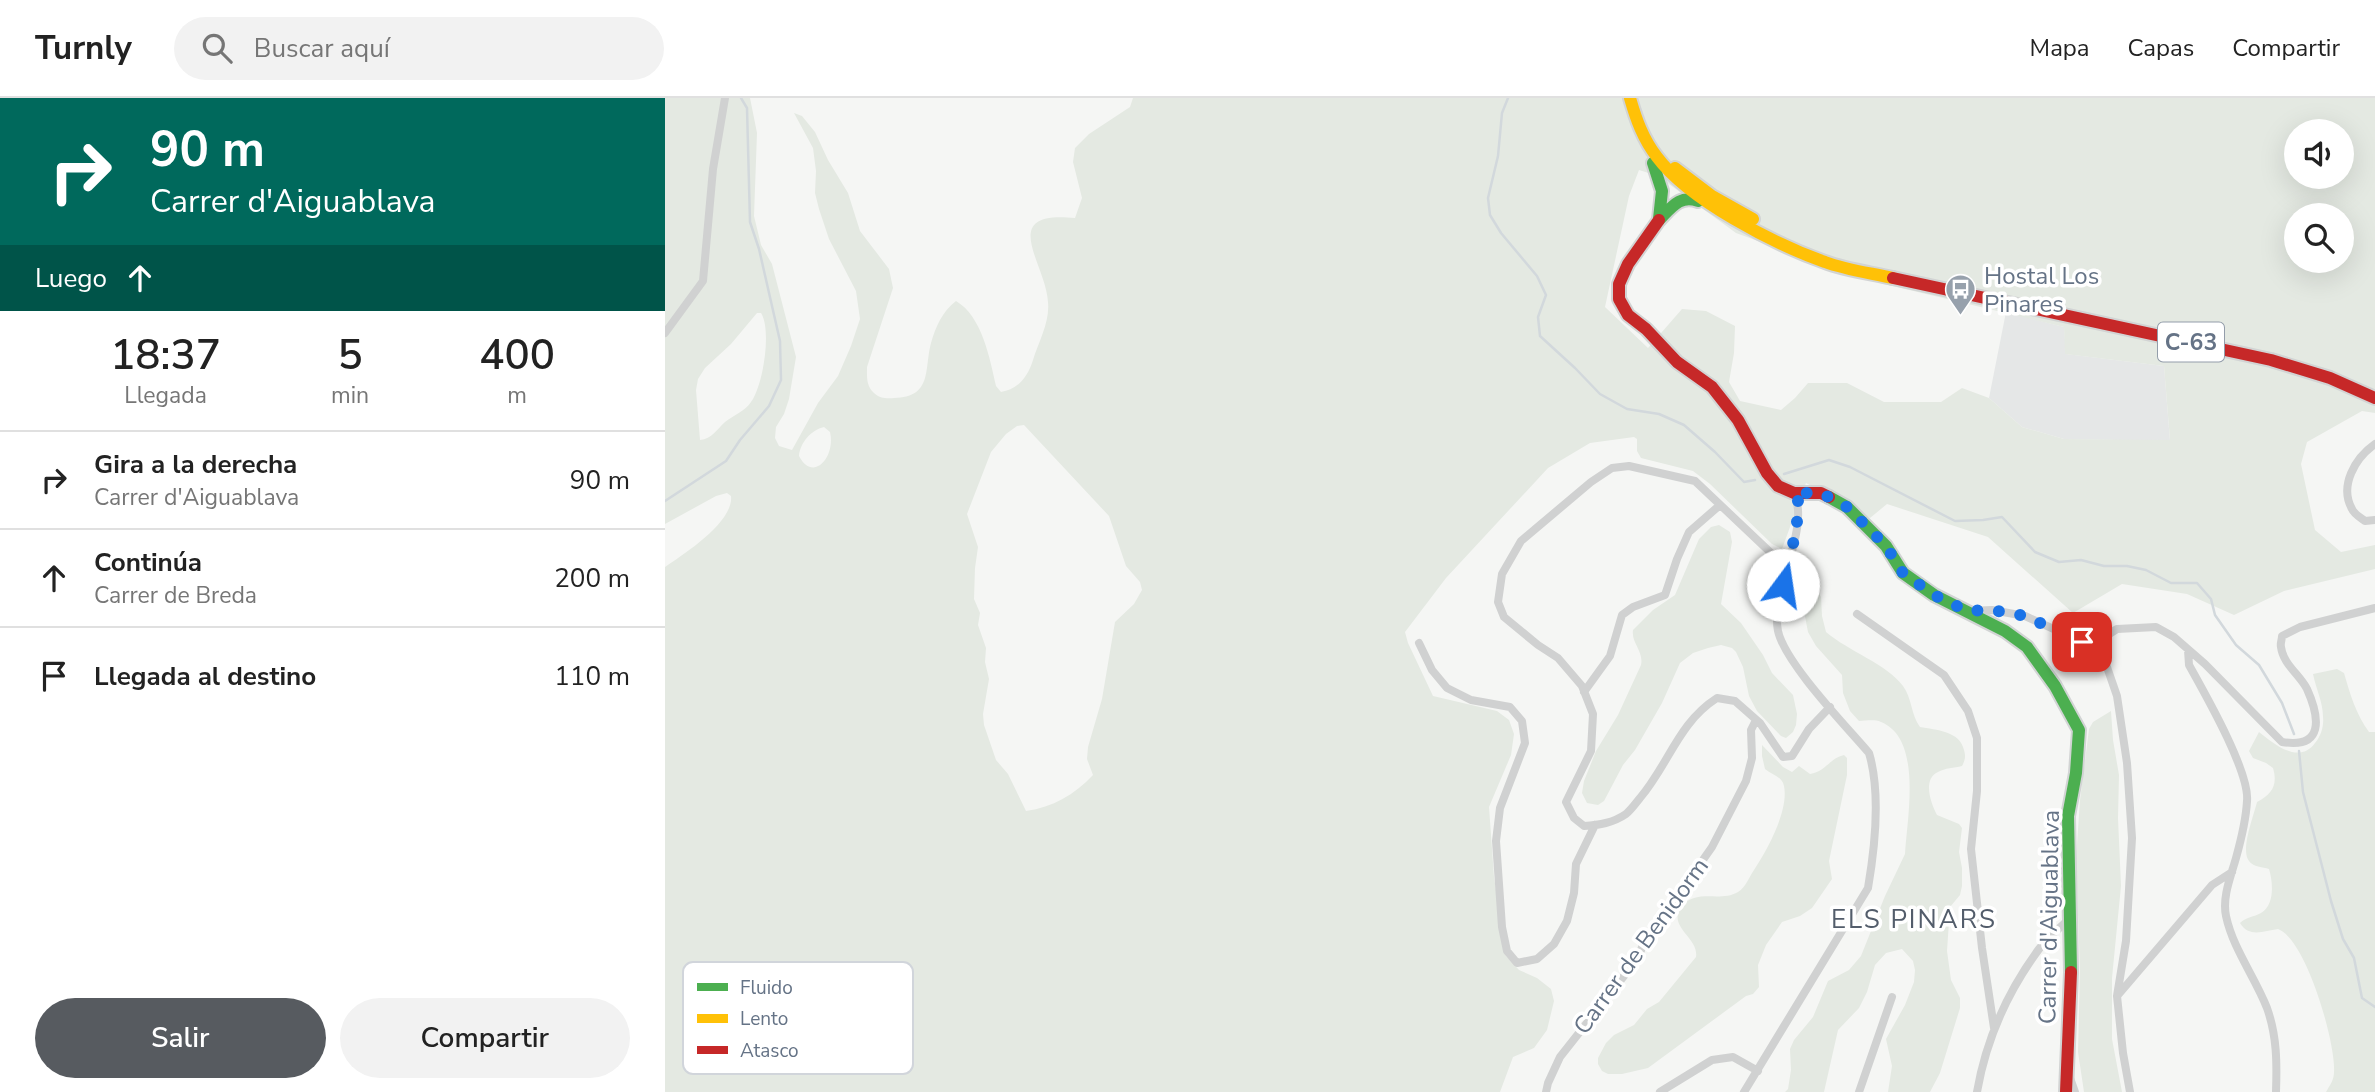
<!DOCTYPE html>
<html lang="es">
<meta charset="utf-8">
<style>
:root{--surface:#fff;--page:#f2f2f2;--text:#222;--muted:#767676;--line:#e0e0e0;--accent:#575b60}
body{margin:0;font-family:"Nunito Sans",sans-serif;background:var(--page);color:var(--text);height:100vh;display:flex;flex-direction:column;font-size:26px;white-space:nowrap}
*{box-sizing:border-box;margin:0}
p{font-size:23px;color:var(--muted)}
.icon{flex:none;width:38px;height:38px;fill:none;stroke:currentColor;stroke-width:2;stroke-linecap:round;stroke-linejoin:round}
.map{position:relative;flex:1;overflow:hidden}
.panel{display:flex;flex-direction:column;background:var(--surface);width:665px}
.panel>*{flex:none}
.top-card{background:#00695c;color:#fff;overflow:hidden}
.tools{position:absolute;left:1619px;top:21px;display:grid;gap:14px}
.tools a{display:grid;place-items:center;width:70px;height:70px;border-radius:50%;background:var(--surface);box-shadow:0 7px 28px #0002;font-size:35px}
.pin{position:absolute;display:grid;place-items:center;width:60px;height:60px;color:#fff;margin:-30px;border-radius:14px;box-shadow:0 4px 10px #0006}
.me{position:absolute;width:77px;margin:-38px;rotate:14deg;stroke-linejoin:round;filter:drop-shadow(0 0 5px #0008)}
.turn{display:flex;align-items:center;gap:24px;height:147px;padding:0 35px;font-size:32px}
.turn .icon{width:91px;height:91px;stroke-width:2.5}
.turn b{display:block;font-size:49px;line-height:60px}
.then{display:flex;align-items:center;height:66px;padding:0 35px;background:#0003;gap:14px;font-size:26px}
.eta{display:flex;justify-content:space-evenly;align-items:center;height:119px;text-align:center}
.eta b{font-size:42px;font-weight:600;line-height:49px}
.action{display:flex;gap:14px;margin-top:auto;padding:14px 35px}
.action a{flex:1;height:80px;border-radius:42px;background:var(--accent);color:#fff;font-size:28px;font-weight:600;line-height:80px;text-align:center}
.action a+a{background:var(--page);color:var(--text)}
ul{padding:0;list-style:none}
li{display:flex;align-items:center;gap:21px;height:98px;padding:0 35px;border-top:2px solid var(--line)}
li div{flex:1}
li b{display:block;font-size:26px}
li em{font-style:normal}
header{display:flex;align-items:center;gap:42px;box-sizing:border-box;height:98px;padding:0 35px;background:var(--surface);border-bottom:2px solid var(--line)}
header strong{font-size:33px}
nav{display:flex;gap:38px;margin-inline-start:auto;font-size:24px}
.search{width:490px;height:63px;background:var(--page);display:flex;align-items:center;gap:18px;box-sizing:border-box;padding:0 24px;border-radius:38px;color:var(--muted);font-size:26px}
main{display:flex;flex:1;min-height:0}
.map>svg:first-child{display:block}
</style>
<header>
<strong>Turnly</strong>
<div class="search"><svg class="icon" aria-label="search" viewBox="0 0 24 24"><circle cx="10" cy="10" r="6"/><path d="M15 15l6 6"/></svg>Buscar aquí</div>
<nav><a>Mapa</a><a>Capas</a><a>Compartir</a></nav>
</header>
<main>
<section class="panel">
<div class="top-card">
<div class="turn"><svg class="icon" aria-label="right" viewBox="0 0 24 24"><path d="M7 20v-9h11M14 6l5 5-5 5"/></svg><div><b>90 m</b>Carrer d'Aiguablava</div></div>
<div class="then">Luego<svg class="icon" aria-label="ahead" viewBox="0 0 24 24"><path d="M12 20V5M6 11l6-6 6 6"/></svg></div>
</div>
<div class="eta">
<div><b>18:37</b><p>Llegada</p></div>
<div><b>5</b><p>min</p></div>
<div><b>400</b><p>m</p></div>
</div>
<ul>
<li><svg class="icon" aria-label="right" viewBox="0 0 24 24"><path d="M7 20v-9h11M14 6l5 5-5 5"/></svg><div><b>Gira a la derecha</b><p>Carrer d'Aiguablava</p></div><em>90 m</em></li>
<li><svg class="icon" aria-label="ahead" viewBox="0 0 24 24"><path d="M12 20V5M6 11l6-6 6 6"/></svg><div><b>Continúa</b><p>Carrer de Breda</p></div><em>200 m</em></li>
<li><svg class="icon" aria-label="arrive" viewBox="0 0 24 24"><path d="M6 21V4h12l-3 4 3 4H6"/></svg><div><b>Llegada al destino</b></div><em>110 m</em></li>
</ul>
<div class="action"><a>Salir</a><a>Compartir</a></div>
</section>
<div class="map">
<svg width="1710" height="994" viewBox="0 0 1710 994">
<rect width="100%" height="100%" fill="#f5f6f4"/>
<path fill="#e5e7e7" d="M1341,214L1399,229L1401,256L1499,268L1505,343L1399,341L1357,329L1324,300Z"/>
<path fill="#e4e9e2" fill-rule="evenodd" d="M0,0H85L92,35L89,118L96,147L107,166L131,259L124,301L119,316L111,329L110,340L114,348L127,352L153,305L173,278L186,248L195,221L191,193L164,141L154,111L150,95L151,73L148,50L129,15L137,18L150,34L163,62L183,95L195,133L224,171L228,190L202,269C202,279 201,288 209,295C214,300 222,301 229,300C268,299 259,271 266,245C271,228 277,214 291,203C317,218 325,261 331,288L336,294C354,291 363,278 368,262C374,243 385,224 383,204C381,165 331,112 410,120L417,100L408,64L410,50L424,36L465,9L468,0H1710V315L1697,313L1642,344L1636,366L1650,432L1676,454L1710,447V471L1619,493L1569,517L1522,496L1457,486L1408,515L1323,439L1222,406L1205,420L1141,385L1117,451L1107,446L1045,386L1028,373L976,360L972,353V341L969,339L925,345L883,370L781,480L740,534L743,545L768,598L832,613L844,622L849,636L846,657L824,709L829,779L841,858L854,872L872,880L886,891L889,903L882,932L869,950L848,959L835,994H0V469C19,456 69,424 66,398L62,395L51,398L0,426ZM1631,33H1676V79H1631ZM974,72L993,78L1071,135L1194,180L1399,229L1400,256L1499,268L1505,342L1399,341L1357,329L1324,300L1297,290L1276,304H1219L1182,285H1143L1130,300L1116,312L1075,303L1064,284L1069,255L1070,228L1041,213L1017,211L983,250L940,209L964,98ZM1631,117H1676V163H1631ZM92,215H96C107,232 98,288 86,304C80,313 69,317 60,324C52,331 47,341 35,342L31,292L33,281L40,270L66,246ZM359,327L444,418L461,468L475,484L477,492L469,506L450,524L437,601L423,649L422,661L428,677C409,697 388,709 361,713L343,676L331,662L319,627L318,616L324,581L320,564L321,550L313,527L315,515L309,501L310,470L313,449L302,416L326,354L341,336L352,328ZM159,329L165,334C171,359 148,385 134,358C135,345 146,332 159,329Z
M1054,427L1065,434L1067,444L1056,506L1076,525L1098,557L1107,575L1128,597L1132,616L1131,627L1128,634L1121,640L1116,638L1092,613L1084,598L1078,569L1071,554L1067,550L1056,547L1043,550L1028,555L1015,565L997,605L970,652L958,667L939,703L933,707L922,705L917,695L919,683L931,653L953,617L976,567C979,553 966,545 968,532L988,512L1010,497L1034,441L1046,429Z
M1140,487L1150,489L1156,499L1157,518L1161,534C1183,553 1222,566 1238,588C1247,600 1246,617 1255,629C1271,632 1295,633 1299,652C1301,659 1300,662 1297,668C1289,670 1280,670 1273,674C1257,681 1266,706 1272,717L1294,726L1297,730L1294,754L1297,770V788L1295,797L1285,809L1282,853L1286,882L1295,900V910L1275,975L1265,994H1223L1227,968L1221,941L1240,907L1249,884L1250,872L1248,863L1237,851L1221,855L1210,867L1202,894L1194,910L1173,932L1159,994H1120L1123,991L1126,972L1125,951L1129,942L1148,919L1163,883L1184,872L1196,858L1220,798L1240,756C1242,720 1258,641 1216,624C1209,621 1201,623 1194,623L1185,613L1178,595L1177,577L1151,548L1143,534L1138,508Z
M1672,571L1679,575C1685,596 1691,616 1704,634H1710V994H1661C1665,987 1669,982 1669,974C1671,945 1641,841 1613,831C1599,833 1584,840 1575,825C1581,819 1589,819 1596,815C1610,807 1608,784 1604,771C1598,769 1588,769 1584,763C1575,752 1589,717 1592,704C1607,696 1613,687 1608,670L1601,665L1588,660L1584,653L1594,634C1609,646 1634,667 1650,645C1656,638 1659,628 1658,619C1658,604 1651,591 1648,576Z
M1446,613L1448,642L1454,677L1453,720L1456,788L1447,880V941L1457,994H1419L1413,954L1415,872L1411,761L1415,702L1424,631L1428,624Z
M1097,647L1118,669L1127,674L1134,668L1145,676C1160,674 1165,660 1179,657L1182,660V677L1164,763L1167,781L1147,810L1135,818L1117,824L1101,847L1093,867L1094,889L1088,896L1081,898L983,970L957,976H943L937,973L933,966V960L941,945L949,937L969,927L982,911L994,904L1031,859C1034,840 1004,830 1015,811C1029,789 1055,805 1073,794C1081,789 1084,779 1089,772C1102,752 1124,713 1119,688C1117,678 1107,677 1100,671L1097,658Z"/>
<g fill="none" stroke-linecap="round" stroke-linejoin="round">
<path stroke="#d2d8dc" stroke-width="2.5" d="M843,0L837,15L833,58L823,100L825,117L836,135L872,178L881,197L873,219L875,238L910,270L935,296L962,311L994,316L1019,327L1050,354L1079,384L1090,382
M1119,376L1164,362L1185,369L1290,423L1318,422L1337,419L1370,454L1394,464L1416,462L1439,468H1462L1481,472L1506,485H1532L1546,501L1550,517L1571,547L1594,567L1617,605L1629,636
M0,403L61,363L75,342L104,308L116,282L115,243L94,151L85,124L82,10L76,0
M1634,653L1638,694L1666,803L1678,841L1689,860L1697,900L1710,909"/>
<defs>
<path id="fast" d="M988,65L997,93L994,121
M994,122C1006,110 1015,96 1033,103
M1164,399L1182,409L1221,448L1238,475L1269,497L1340,533L1362,549L1390,588L1414,632L1411,675L1403,718L1406,874"/>
<path id="slow" d="M965,0C971,21 978,41 992,59C1024,102 1109,146 1160,164C1181,172 1206,175 1228,180
M1010,70L1047,98L1088,121"/>
<path id="jam" d="M994,122L963,166L954,186V201L963,217L981,231L1012,264L1047,289L1073,322L1102,375L1113,388L1129,395H1156L1164,399
M1228,180L1606,262L1665,280L1710,300
M1401,994L1406,874"/>
</defs>
<use href="#fast" stroke="#d2d4d4" stroke-width="16"/>
<use href="#slow" stroke="#d2d4d4" stroke-width="16"/>
<use href="#jam" stroke="#d2d4d4" stroke-width="16"/>
<path stroke="#d0d1d1" stroke-width="8" d="M0,235L38,183L48,71L60,0
M1710,346C1690,360 1674,388 1687,411C1689,416 1696,420 1700,423L1710,422
M1123,471L1030,383L964,368L947,370L926,384L856,443L837,476L833,504L839,519L873,547L893,560L917,588L928,616L926,653L901,704L909,720L919,728C934,727 948,725 961,716C966,712 971,705 975,700C1004,666 1013,625 1052,600L1070,603L1095,625L1118,659L1127,658L1144,631L1165,609
M1304,513L1327,512L1360,518L1417,544L1433,543L1452,531L1491,529L1509,539L1540,566L1617,644C1659,651 1655,620 1642,591C1635,577 1618,566 1616,549C1615,545 1617,542 1617,538L1635,529L1710,510
M1192,516L1279,577L1303,613L1312,640V693L1306,751L1317,850L1329,930
M1433,543L1452,598L1462,665L1467,740L1461,843L1452,898L1458,955L1465,994
M754,545L767,572L782,590L806,602L845,609L857,623L860,645L835,710L831,743L837,829L842,853L852,865L872,861L889,846L902,823L909,795L911,766L930,727
M1523,552L1524,567C1539,594 1585,674 1582,703C1581,722 1576,742 1571,760C1566,778 1557,799 1561,818C1568,851 1590,879 1602,910C1612,938 1612,965 1611,994
M919,594L945,558L957,517L968,509L1000,497L1012,461L1024,434L1055,407
M1453,897L1547,787L1567,774
M1404,977L1410,994
M881,994L883,985L895,959L974,859L980,839L1021,786L1047,749L1081,683L1087,660L1086,632L1091,622
M995,994L1047,962L1068,959L1093,973
M1079,994L1203,790C1210,749 1216,695 1204,655C1181,628 1120,565 1113,533C1105,494 1146,431 1129,395
M1194,994L1227,899
M1312,994C1321,942 1343,893 1374,851C1383,839 1395,830 1405,820"/>
<use href="#fast" stroke="#4caf50" stroke-width="12"/>
<use href="#slow" stroke="#ffc107" stroke-width="12"/>
<use href="#jam" stroke="#c62828" stroke-width="12"/>
</g>
<g fill="none" stroke-linecap="round" stroke-linejoin="round">
<path stroke="#1a73e8" stroke-width="12" stroke-dasharray="0 21.6" d="M1118,487L1125,463L1135,407L1129,395H1156L1182,409L1221,448L1238,475L1269,497L1302,513L1327,512L1360,518L1417,544"/>
</g>
<defs>
<symbol id="bus-pin" viewBox="-11 -11 22 30"><path d="M0 17L-7.5 6A9.5 9.5 0 1 1 7.5 6Z" fill="#97a1ac" stroke="#fff"/><path d="M-5-6H5V4H4V6H2V4H-2V6H-4V4H-5ZM-3.5-4V0h7V-4ZM-3.5 1.2v1.5H-2V1.2ZM2 1.2v1.5H3.5V1.2Z" fill="#fff"/></symbol>
</defs>
<g fill-rule="evenodd">
<use href="#bus-pin" x="1278" y="174" width="35" height="47"/>
</g>
<g text-anchor="middle" dominant-baseline="central" stroke-width="7" stroke-linejoin="round" paint-order="stroke">
<rect fill="#fff" stroke="#939daa" stroke-width="2" x="1493" y="224.5" width="66" height="39" rx="5"/>
<g font-size="23" font-weight="bold" fill="#657386">
<text x="1526" y="244">C-63</text>
</g>
<g font-size="24" fill="#657386" stroke="#fff" text-anchor="start">
<text x="1319" y="178">Hostal Los<tspan x="1319" dy="28">Pinares</tspan></text>
</g>
<g font-size="24" fill="#657386" stroke="#fff">
<text transform="translate(1384 819) rotate(-89)">Carrer d'Aiguablava</text>
<text transform="translate(976 848) rotate(-54)">Carrer de Benidorm</text>
</g>
<g font-size="26" letter-spacing="2" fill="#535d6b" stroke="#fff">
<text x="1249" y="821">ELS PINARS</text>
</g>
</g>
<rect x="18" y="864" width="230" height="112" rx="10" fill="#fff" stroke="#d1d5db" stroke-width="2"/>
<rect x="32" y="885" width="31" height="8" fill="#4caf50"/>
<rect x="32" y="916" width="31" height="9" fill="#ffc107"/>
<rect x="32" y="948" width="31" height="8" fill="#c62828"/>
<g font-size="19" fill="#657386">
<text x="75" y="896">Fluido</text>
<text x="75" y="927">Lento</text>
<text x="75" y="959">Atasco</text>
</g>
</svg>
<div class="tools">
<a><svg class="icon" aria-label="sound" viewBox="0 0 24 24"><path d="M4 9h4l5-4v14l-5-4H4zM17 9q2 3 0 6"/></svg></a>
<a><svg class="icon" aria-label="search" viewBox="0 0 24 24"><circle cx="10" cy="10" r="6"/><path d="M15 15l6 6"/></svg></a>
</div>
<div class="pin" style="left:1417px;top:544px;background:#d93025"><svg class="icon" aria-label="arrive" viewBox="0 0 24 24"><path d="M6 21V4h12l-3 4 3 4H6"/></svg></div>
<svg class="me" style="left:1118px;top:487px" viewBox="-20 -20 40 40"><circle r="19" fill="#fff"/><path d="M0-13L10 11 0 6-10 11z" fill="#1a73e8"/></svg>
</div>
</main>
